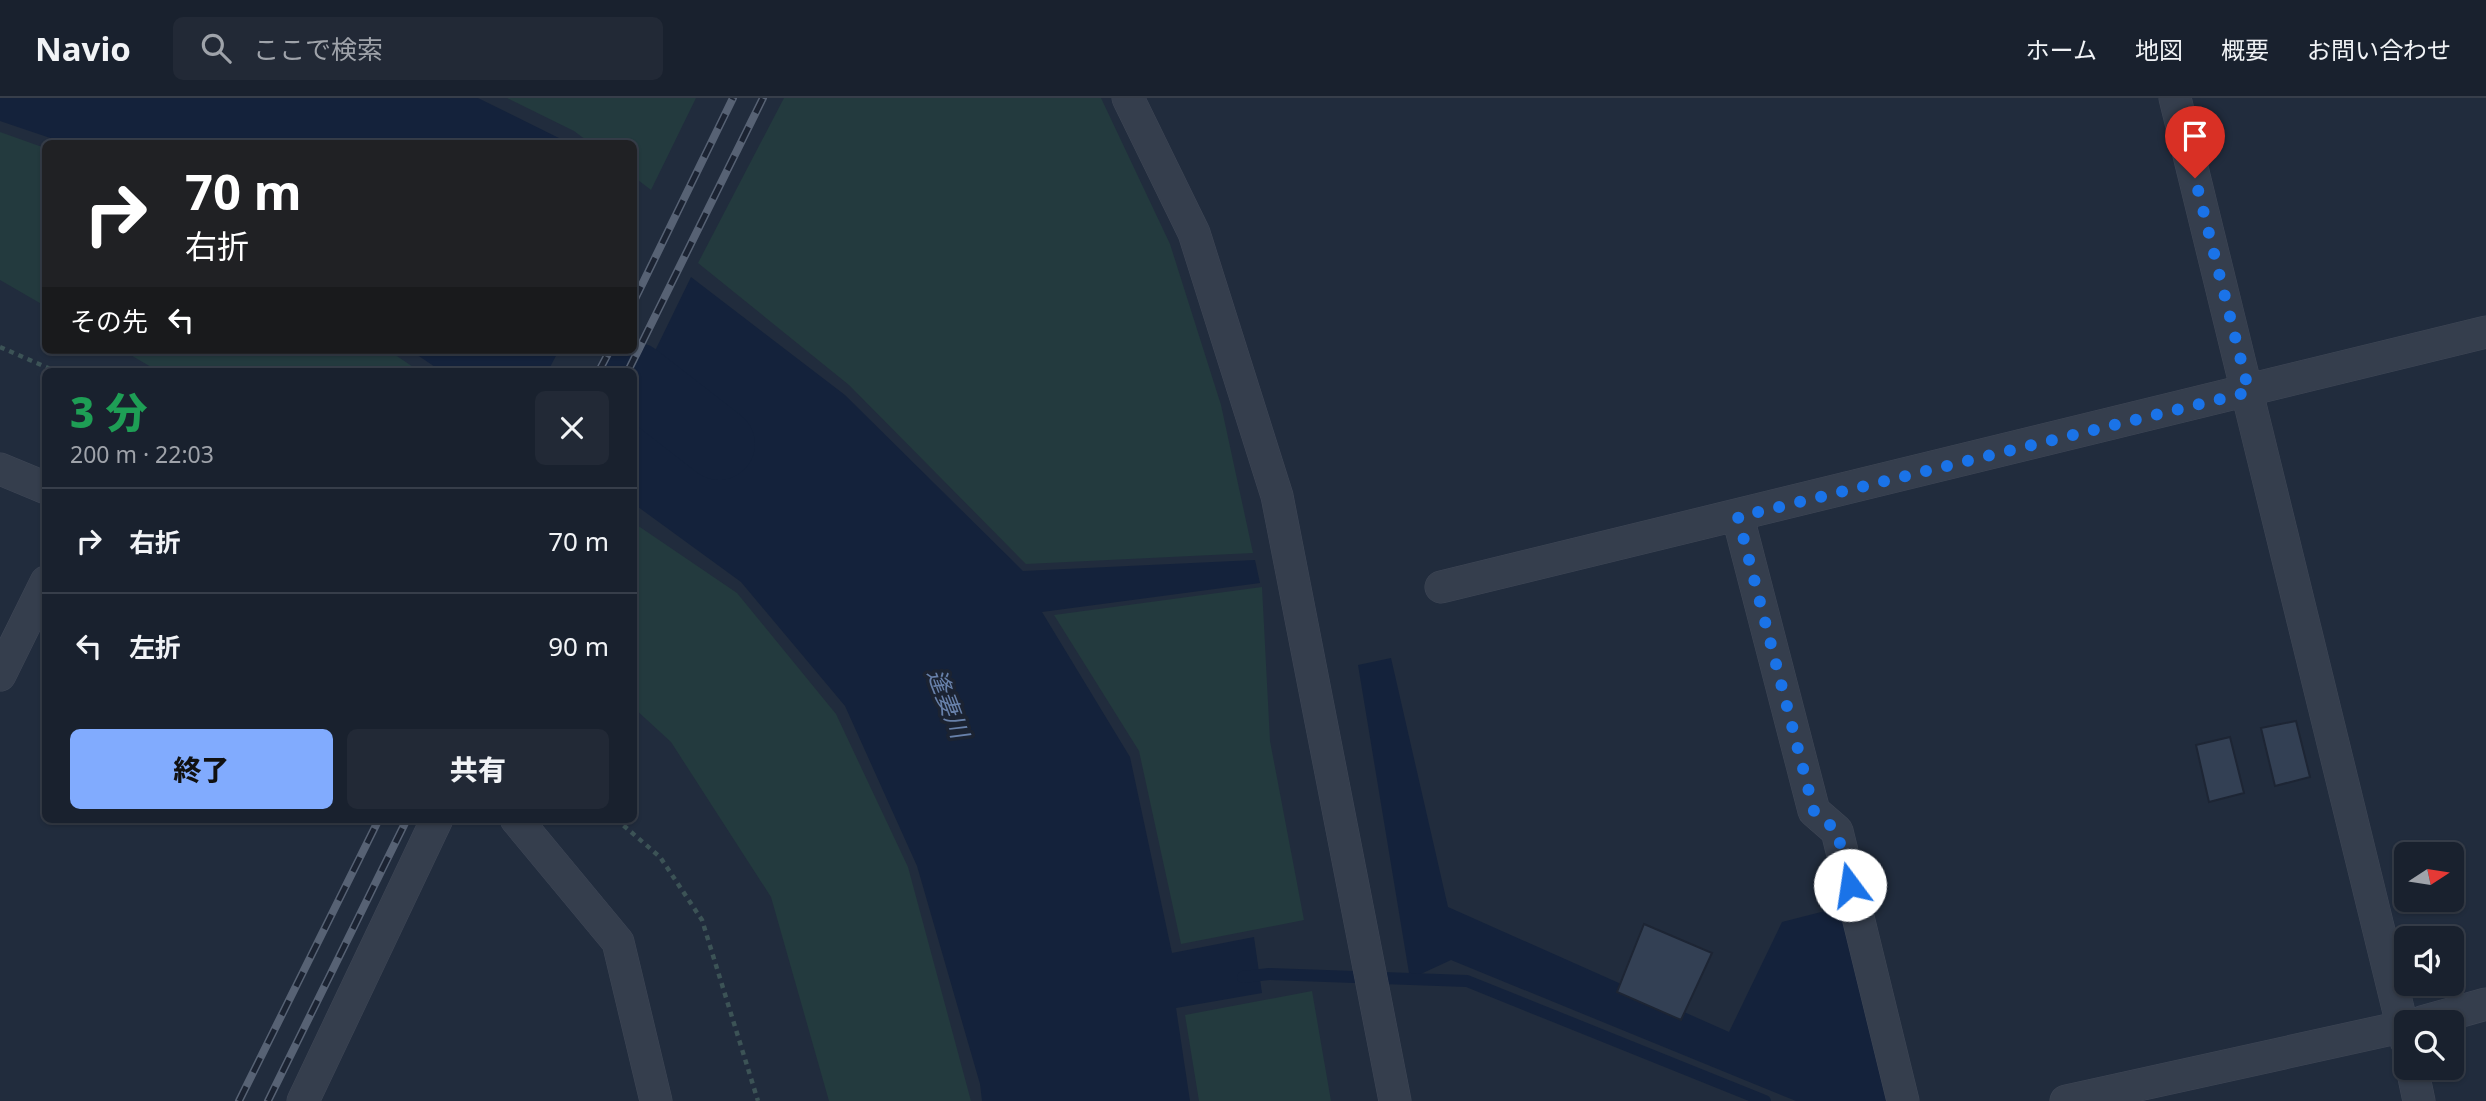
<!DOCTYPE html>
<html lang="ja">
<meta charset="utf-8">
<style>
:root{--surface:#19212e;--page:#222936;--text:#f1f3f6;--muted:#9fa3aa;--line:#373e4a;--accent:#81abfe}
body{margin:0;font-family:"Noto Sans","Noto Sans JP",sans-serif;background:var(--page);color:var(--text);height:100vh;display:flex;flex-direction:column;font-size:26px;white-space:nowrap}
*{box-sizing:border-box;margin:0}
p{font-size:23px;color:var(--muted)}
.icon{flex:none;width:38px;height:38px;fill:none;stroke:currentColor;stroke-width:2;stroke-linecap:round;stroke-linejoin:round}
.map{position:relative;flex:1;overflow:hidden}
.drawer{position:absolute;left:42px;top:270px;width:595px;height:455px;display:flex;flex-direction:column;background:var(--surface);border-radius:10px;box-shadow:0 2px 5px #0004,0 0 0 2px var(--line)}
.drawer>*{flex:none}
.banner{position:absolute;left:42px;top:42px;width:595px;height:214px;border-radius:10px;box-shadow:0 2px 5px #0004,0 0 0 2px var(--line);background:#202124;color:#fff;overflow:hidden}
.needle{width:46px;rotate:78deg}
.controls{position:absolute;left:2394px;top:744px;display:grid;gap:14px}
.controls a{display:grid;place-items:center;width:70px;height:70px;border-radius:10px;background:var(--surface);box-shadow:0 2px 5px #0004,0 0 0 2px var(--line);font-size:35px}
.pin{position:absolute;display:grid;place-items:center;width:60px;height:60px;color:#fff;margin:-72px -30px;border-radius:50% 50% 50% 0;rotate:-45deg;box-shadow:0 0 7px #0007}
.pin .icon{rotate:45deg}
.me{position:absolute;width:77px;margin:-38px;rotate:346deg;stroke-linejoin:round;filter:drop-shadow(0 0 5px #0008)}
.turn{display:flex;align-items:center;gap:24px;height:147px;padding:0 28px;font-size:32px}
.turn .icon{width:91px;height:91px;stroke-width:2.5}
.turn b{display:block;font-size:49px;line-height:60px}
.then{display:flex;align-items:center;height:66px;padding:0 28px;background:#0003;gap:14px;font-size:26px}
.round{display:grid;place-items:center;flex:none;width:74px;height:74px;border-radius:10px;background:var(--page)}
.overview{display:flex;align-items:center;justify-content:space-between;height:119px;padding:0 28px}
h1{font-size:42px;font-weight:800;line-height:52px;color:#1e9e55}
.primary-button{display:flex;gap:14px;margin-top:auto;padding:14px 28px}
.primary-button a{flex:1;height:80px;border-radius:10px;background:var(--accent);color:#111;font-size:28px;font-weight:800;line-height:80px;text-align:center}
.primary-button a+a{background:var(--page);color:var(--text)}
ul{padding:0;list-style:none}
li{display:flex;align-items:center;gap:21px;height:105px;padding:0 28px;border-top:2px solid var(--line)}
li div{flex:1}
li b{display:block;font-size:26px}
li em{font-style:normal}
header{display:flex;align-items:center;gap:42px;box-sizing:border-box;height:98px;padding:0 35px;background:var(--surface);border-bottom:2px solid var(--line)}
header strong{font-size:33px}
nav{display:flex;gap:38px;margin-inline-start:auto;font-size:24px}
.search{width:490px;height:63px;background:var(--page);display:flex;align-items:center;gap:18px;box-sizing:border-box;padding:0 24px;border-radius:10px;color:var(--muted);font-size:26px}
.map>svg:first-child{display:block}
</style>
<header>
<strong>Navio</strong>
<div class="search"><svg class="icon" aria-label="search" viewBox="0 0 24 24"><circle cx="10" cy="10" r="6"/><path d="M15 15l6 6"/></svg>ここで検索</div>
<nav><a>ホーム</a><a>地図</a><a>概要</a><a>お問い合わせ</a></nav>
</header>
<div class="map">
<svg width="2486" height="1003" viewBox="0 0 2486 1003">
<rect width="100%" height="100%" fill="#212c3d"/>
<path fill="#233a3e" d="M507,0H696L651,92L634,79V46L590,45L574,33Z
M784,0H1101L1170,146L1221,307L1253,455L1026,466L849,287L698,165Z
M0,34L45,50V208L0,182Z
M122,252H388L419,273H158Z
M634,425L737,495L836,616L908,769L971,1003H829L771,799L671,644L634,610Z
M1262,489L1270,643L1304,822L1181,846L1139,653L1054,517Z
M1312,893L1331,1003H1199L1185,917Z"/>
<path fill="#14223b" d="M0,0H478L569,45H65L0,23Z
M691,179L845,297L1023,473L1255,462L1260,485L1042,514L1130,659L1172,855L1254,839L1262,895L1176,910L1190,1003H982L980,986L917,768L845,608L741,484L634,406V296Z
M410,252H559L548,273H441Z
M1391,560L1448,809L1729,934L1782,824L1829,812L1862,835L1909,1003H1796L1451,862L1410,881L1358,567Z"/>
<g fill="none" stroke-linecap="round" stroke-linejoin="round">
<path stroke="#14223b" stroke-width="12" d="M1243,879L1269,876L1467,883L1765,1003"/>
<path stroke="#14223b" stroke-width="72" d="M634,280L719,346"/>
</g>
<path fill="#334054" stroke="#1d2534" stroke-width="2" d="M2296,623L2310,679L2275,688L2261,630Z
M2230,639L2244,695L2209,704L2196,647Z
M1644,826L1712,855L1681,922L1617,894Z"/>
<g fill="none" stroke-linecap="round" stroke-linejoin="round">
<defs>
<path id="minor" d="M1128,0L1194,135L1277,398L1395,1003
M2175,0L2406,943
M0,371L46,390
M1738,419L1814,713L1837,733L1903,1003
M1441,489L2486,234
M0,577L46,484
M516,721L618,844L656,1003
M2422,924L2486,906
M2412,970L2419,1003
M303,1003L437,721
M2066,1003L2406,928"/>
</defs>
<use href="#minor" stroke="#3f4756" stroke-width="33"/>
<path stroke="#3c5356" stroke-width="4.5" stroke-dasharray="5 5" stroke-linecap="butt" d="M0,249L55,273
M616,721L660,759L702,822L758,1003"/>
<use href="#minor" stroke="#353e4d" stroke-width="32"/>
<defs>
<path id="rail" d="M634,203L733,0
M599,273L610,252
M628,273L763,0
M239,1003L379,721
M268,1003L407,721"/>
</defs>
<use href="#rail" stroke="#576274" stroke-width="8"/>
<use href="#rail" stroke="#1b2332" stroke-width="5" stroke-dasharray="16" stroke-linecap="butt"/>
</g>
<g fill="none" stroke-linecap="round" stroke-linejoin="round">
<path stroke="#1a73e8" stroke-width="12" stroke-dasharray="0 21.6" d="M1850,787L1837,733L1814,713L1738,419L2249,294L2195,80"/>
</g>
<g text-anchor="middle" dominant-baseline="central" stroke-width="7" stroke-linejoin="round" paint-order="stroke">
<g font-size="24" font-style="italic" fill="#6881aa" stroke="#1b2332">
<text transform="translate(949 605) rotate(69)">逢妻川</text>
</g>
</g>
</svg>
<div class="controls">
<a><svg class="needle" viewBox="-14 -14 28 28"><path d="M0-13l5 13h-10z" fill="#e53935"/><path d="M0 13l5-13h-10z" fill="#9fa3aa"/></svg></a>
<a><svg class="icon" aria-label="sound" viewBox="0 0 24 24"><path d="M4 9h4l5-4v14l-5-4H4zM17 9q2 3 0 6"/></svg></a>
<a><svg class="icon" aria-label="search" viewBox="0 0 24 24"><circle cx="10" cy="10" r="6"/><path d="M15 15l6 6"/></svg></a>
</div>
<div class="pin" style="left:2195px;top:80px;background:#d93025"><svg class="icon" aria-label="arrive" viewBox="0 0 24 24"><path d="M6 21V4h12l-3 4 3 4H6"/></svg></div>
<svg class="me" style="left:1850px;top:787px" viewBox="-20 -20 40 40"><circle r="19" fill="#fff"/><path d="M0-13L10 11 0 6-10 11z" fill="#1a73e8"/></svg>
<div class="banner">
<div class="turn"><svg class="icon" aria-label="right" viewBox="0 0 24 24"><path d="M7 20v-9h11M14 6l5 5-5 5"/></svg><div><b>70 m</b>右折</div></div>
<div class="then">その先<svg class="icon" aria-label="left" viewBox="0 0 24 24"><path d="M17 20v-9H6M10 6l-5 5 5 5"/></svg></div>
</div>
<section class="drawer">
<div class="overview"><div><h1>3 分</h1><p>200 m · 22:03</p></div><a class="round"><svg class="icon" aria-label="close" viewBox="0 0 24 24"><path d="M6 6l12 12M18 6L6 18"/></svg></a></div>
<ul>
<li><svg class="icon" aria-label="right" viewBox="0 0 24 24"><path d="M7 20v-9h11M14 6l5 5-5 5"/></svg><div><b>右折</b></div><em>70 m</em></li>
<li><svg class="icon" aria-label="left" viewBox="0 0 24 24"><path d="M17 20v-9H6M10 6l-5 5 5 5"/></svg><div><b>左折</b></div><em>90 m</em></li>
</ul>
<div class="primary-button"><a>終了</a><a>共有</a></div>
</section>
</div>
